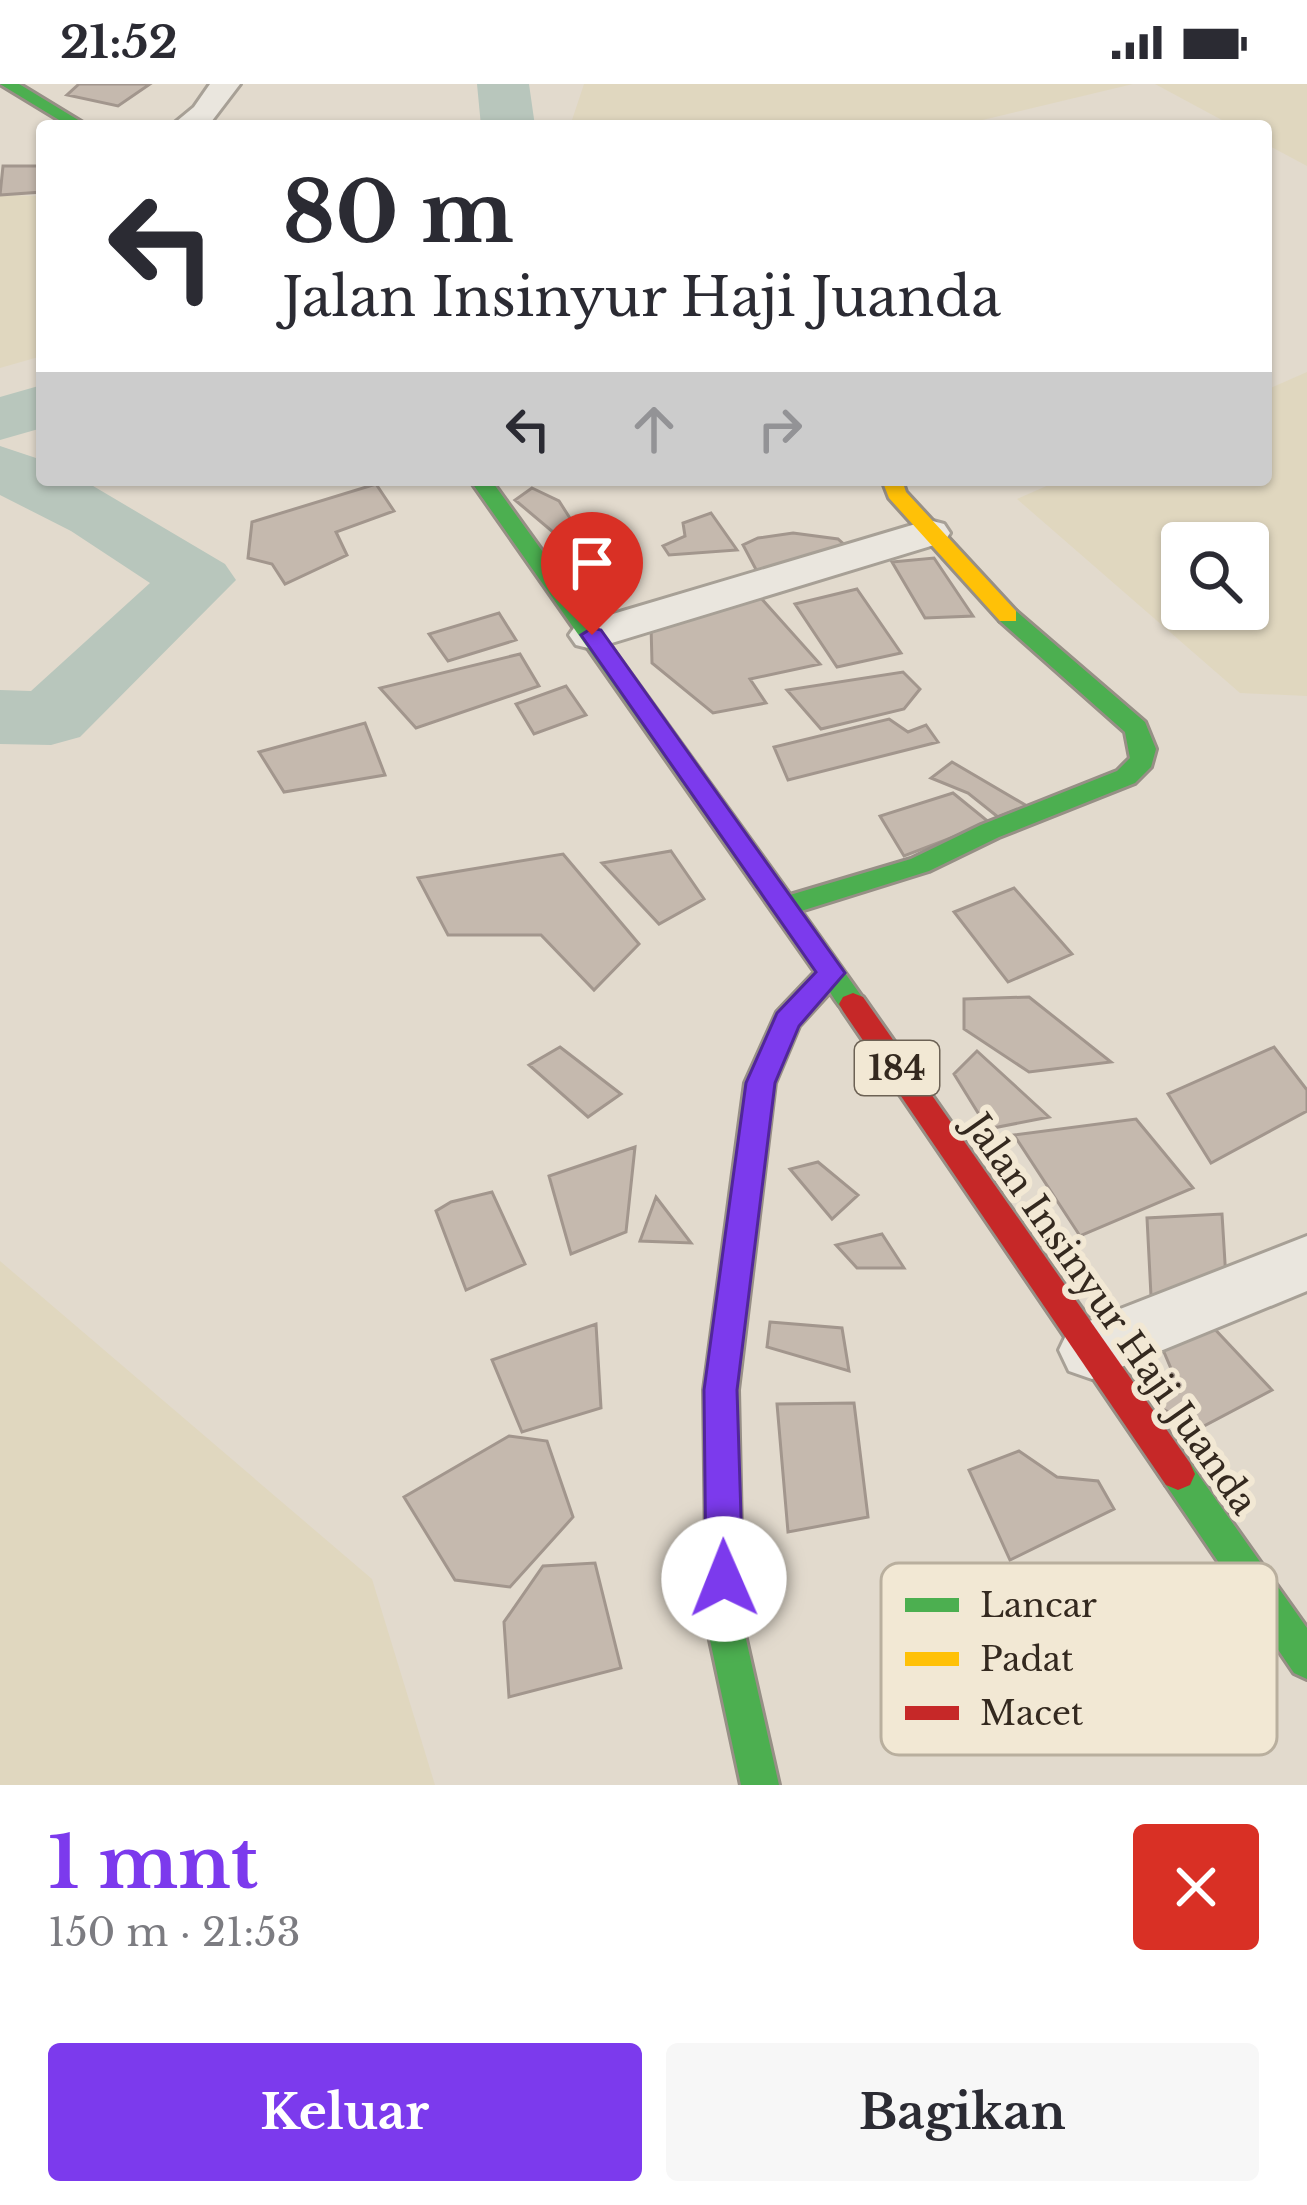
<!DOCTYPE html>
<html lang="id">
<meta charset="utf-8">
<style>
:root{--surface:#fff;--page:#f7f7f7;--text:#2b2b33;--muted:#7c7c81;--accent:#7c3aed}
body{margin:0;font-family:"Libre Baskerville",serif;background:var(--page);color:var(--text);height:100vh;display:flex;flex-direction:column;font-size:45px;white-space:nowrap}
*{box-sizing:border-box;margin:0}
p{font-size:39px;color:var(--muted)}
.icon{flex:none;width:66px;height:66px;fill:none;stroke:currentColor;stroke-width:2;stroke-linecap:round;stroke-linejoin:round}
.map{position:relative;height:1701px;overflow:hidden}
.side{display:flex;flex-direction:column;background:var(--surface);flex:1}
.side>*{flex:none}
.guide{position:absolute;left:36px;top:36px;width:1236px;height:366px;border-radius:12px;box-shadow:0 3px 9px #0004;background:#fff;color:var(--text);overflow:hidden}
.buttons{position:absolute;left:1161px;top:438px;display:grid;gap:24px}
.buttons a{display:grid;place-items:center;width:108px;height:108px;border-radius:12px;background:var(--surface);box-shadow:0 3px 9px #0004;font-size:60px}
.pin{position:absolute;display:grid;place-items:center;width:102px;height:102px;color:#fff;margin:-123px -51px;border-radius:50% 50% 50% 0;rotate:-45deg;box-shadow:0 0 12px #0007}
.pin .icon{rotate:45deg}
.me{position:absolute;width:132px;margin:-66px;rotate:359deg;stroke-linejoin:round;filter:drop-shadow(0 0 9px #0008)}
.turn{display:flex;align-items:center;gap:42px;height:252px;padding:0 48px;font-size:54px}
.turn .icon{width:156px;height:156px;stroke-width:2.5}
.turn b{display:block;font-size:84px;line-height:102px}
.lanes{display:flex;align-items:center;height:114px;padding:0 48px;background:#0003;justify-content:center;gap:60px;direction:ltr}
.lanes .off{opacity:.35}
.round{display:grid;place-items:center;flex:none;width:126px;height:126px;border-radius:12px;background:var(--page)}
.summary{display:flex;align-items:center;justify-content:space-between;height:204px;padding:0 48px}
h1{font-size:72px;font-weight:800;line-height:90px;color:var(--accent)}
.button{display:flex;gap:24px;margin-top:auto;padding:24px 48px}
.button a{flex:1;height:138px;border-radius:12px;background:var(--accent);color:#fff;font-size:48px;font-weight:800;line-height:138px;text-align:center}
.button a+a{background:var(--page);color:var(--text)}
.status{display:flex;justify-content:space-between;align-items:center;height:84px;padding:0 60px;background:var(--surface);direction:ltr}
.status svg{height:33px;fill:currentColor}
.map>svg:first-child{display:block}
</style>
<div class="status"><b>21:52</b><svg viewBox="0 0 49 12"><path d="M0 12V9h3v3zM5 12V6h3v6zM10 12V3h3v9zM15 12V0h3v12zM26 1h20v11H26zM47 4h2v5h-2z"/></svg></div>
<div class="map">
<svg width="1307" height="1701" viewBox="0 0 1307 1701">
<rect width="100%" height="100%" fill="#e2dacd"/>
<path fill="#e0d7bf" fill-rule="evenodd" d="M584,0H1133L958,42H582L572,36Z
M1155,0H1307V82L1266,60V42H1233Z
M0,111L42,112V272L0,284Z
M1307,288V612L1240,609L1017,415L1060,396H1266V306ZM1182,459H1248V525H1182Z
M0,1177L372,1495L435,1701H0Z"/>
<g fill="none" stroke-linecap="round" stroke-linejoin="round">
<path fill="#b8c6bc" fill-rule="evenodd" d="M477,0H529L535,42H481Z
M42,301V344L0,356V313Z
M0,362L42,376V396H83L225,480L236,496L80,653L51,661L0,660V606L31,607L150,499L71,447L0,411Z"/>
</g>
<path fill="#c5b9ae" stroke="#a2968d" stroke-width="3" d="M79,0H150L118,22L67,11Z
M3,82H42V108L0,111Z
M376,400L394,427L336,448L347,471L285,500L272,480L248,474L252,438Z
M532,404L559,417L575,442L553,448L515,416Z
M711,429L737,466L669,471L663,462L685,452L683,439Z
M793,449L838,455L849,465L761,495L743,461L758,454Z
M934,474L973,532L925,534L892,478Z
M857,505L901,569L837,583L795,520Z
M760,513L820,580L750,595L766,619L713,629L652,579L651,541Z
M499,529L516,556L448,577L429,550Z
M520,570L539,602L416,644L380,604Z
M903,588L920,605L904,625L821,645L787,606Z
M566,602L586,631L534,650L516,620Z
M889,635L908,648L926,641L938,658L788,696L774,663Z
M365,639L385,691L284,708L259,668Z
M952,678L1027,722L998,733L968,709L931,694Z
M953,709L990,739L904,772L880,732Z
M671,767L704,815L659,840L602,779Z
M563,770L639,860L594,906L541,851H448L418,794Z
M1014,804L1072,870L1008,898L954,828Z
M1029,913L1111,978L1029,988L964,945V915Z
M560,963L621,1010L588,1033L529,981Z
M1274,963L1307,1006V1027L1211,1079L1168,1010Z
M977,967L1049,1033L988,1045L954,990Z
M1136,1035L1193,1104L1080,1152L1014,1051Z
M635,1063L626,1148L571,1170L549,1092Z
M818,1078L858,1111L832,1135L790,1085Z
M492,1108L525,1180L466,1206L436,1127L451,1118Z
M656,1113L691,1159L640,1157Z
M1222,1130L1226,1195L1151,1212L1147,1134Z
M882,1150L904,1184H857L836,1161Z
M770,1238L842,1244L849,1287L767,1263Z
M1209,1239L1272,1306L1202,1343L1147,1318L1180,1306L1161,1261Z
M596,1240L601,1324L522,1348L492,1276Z
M854,1319L868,1433L788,1448L777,1320Z
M509,1352L547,1357L573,1433L510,1503L455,1496L404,1413Z
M1019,1367L1057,1393L1098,1397L1114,1425L1010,1476L969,1386Z
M595,1479L621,1584L509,1613L504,1538L543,1482Z"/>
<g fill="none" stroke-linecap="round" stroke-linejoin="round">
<defs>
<path id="street" d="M210,0H240L208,42H171L194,23Z
M929,436L944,440L950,449L944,458L592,565L576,561L569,551L576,541Z
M1307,1152V1207L1092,1295L1069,1287L1059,1266L1069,1245Z"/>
<path id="fast" d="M0,0H19L88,42H69Z
M470,396H491L790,811L911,775L981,741L1117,687L1130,674L1125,648L1000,537V527H1016L1145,638L1156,665L1151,683L1135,699L999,753L929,787L801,827L867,920L863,927C844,933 839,922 830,908L799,942L775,999L738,1306L743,1542L779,1701H741L707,1542L704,1306L745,999L777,928L815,888Z
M1178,1374L1190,1379L1307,1544V1595L1294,1589L1166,1401L1161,1390L1166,1379Z"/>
<path id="slow" d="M882,396H902L906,408L1016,527V537H1000L889,414Z"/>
<path id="jam" d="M853,909L863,913L1190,1379L1195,1390L1190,1401L1178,1406L1166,1401L843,927L839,920L843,913Z"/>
</defs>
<use href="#street" stroke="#a7a096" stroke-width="6"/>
<use href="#fast" stroke="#978f86" stroke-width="6"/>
<use href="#slow" stroke="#978f86" stroke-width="6"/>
<use href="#jam" stroke="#978f86" stroke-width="6"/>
<use href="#street" fill="#eae6de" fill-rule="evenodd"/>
<use href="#fast" fill="#4caf50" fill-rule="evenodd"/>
<use href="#slow" fill="#ffc107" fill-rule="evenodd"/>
<use href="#jam" fill="#c62828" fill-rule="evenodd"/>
</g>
<path fill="#7c3aed" stroke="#51269a" stroke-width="3" d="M592,544L601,546L845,889L799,942L775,999L737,1306L743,1495L737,1508L724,1513L712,1508L706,1495L704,1306L746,999L777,929L816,888L581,551Z"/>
<g text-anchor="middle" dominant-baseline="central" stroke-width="12" stroke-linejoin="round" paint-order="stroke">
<rect fill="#f2e8d4" stroke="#6d6255" stroke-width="3" x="855" y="957" width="84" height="54" rx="9"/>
<g font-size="33" font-weight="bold" fill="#34291f">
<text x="897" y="984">184</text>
</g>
<g font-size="36" fill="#34291f" stroke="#f2e8d4">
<text transform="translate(1111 1230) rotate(55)">Jalan Insinyur Haji Juanda</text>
</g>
</g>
<rect x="881" y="1479" width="396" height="192" rx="18" fill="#f2e8d4" stroke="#b9af9e" stroke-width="3"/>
<rect x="905" y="1514" width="54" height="14" fill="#4caf50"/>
<rect x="905" y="1568" width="54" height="14" fill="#ffc107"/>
<rect x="905" y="1622" width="54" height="14" fill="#c62828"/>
<g font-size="33" fill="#34291f">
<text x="980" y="1533">Lancar</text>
<text x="980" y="1587">Padat</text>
<text x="980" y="1641">Macet</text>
</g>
</svg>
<div class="buttons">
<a><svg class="icon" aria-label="search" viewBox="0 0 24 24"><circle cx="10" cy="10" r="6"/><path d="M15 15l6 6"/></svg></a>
</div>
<div class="pin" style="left:592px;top:551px;background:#d93025"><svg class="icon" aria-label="arrive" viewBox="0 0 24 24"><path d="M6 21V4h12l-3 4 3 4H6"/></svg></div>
<svg class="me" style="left:724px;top:1495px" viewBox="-20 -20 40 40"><circle r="19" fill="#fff"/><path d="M0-13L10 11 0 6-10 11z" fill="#7c3aed"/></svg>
<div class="guide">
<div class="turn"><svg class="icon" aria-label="left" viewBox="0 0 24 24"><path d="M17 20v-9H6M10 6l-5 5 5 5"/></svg><div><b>80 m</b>Jalan Insinyur Haji Juanda</div></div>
<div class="lanes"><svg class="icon" aria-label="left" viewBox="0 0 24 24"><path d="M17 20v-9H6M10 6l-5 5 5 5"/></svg><svg class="icon off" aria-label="ahead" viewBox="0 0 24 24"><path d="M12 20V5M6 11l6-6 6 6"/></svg><svg class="icon off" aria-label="right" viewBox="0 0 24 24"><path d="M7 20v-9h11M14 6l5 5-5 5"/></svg></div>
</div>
</div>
<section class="side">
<div class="summary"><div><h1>1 mnt</h1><p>150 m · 21:53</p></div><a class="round" style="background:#d93025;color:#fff"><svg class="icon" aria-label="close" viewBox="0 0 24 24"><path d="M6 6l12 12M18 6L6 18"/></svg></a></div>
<div class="button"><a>Keluar</a><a>Bagikan</a></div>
</section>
